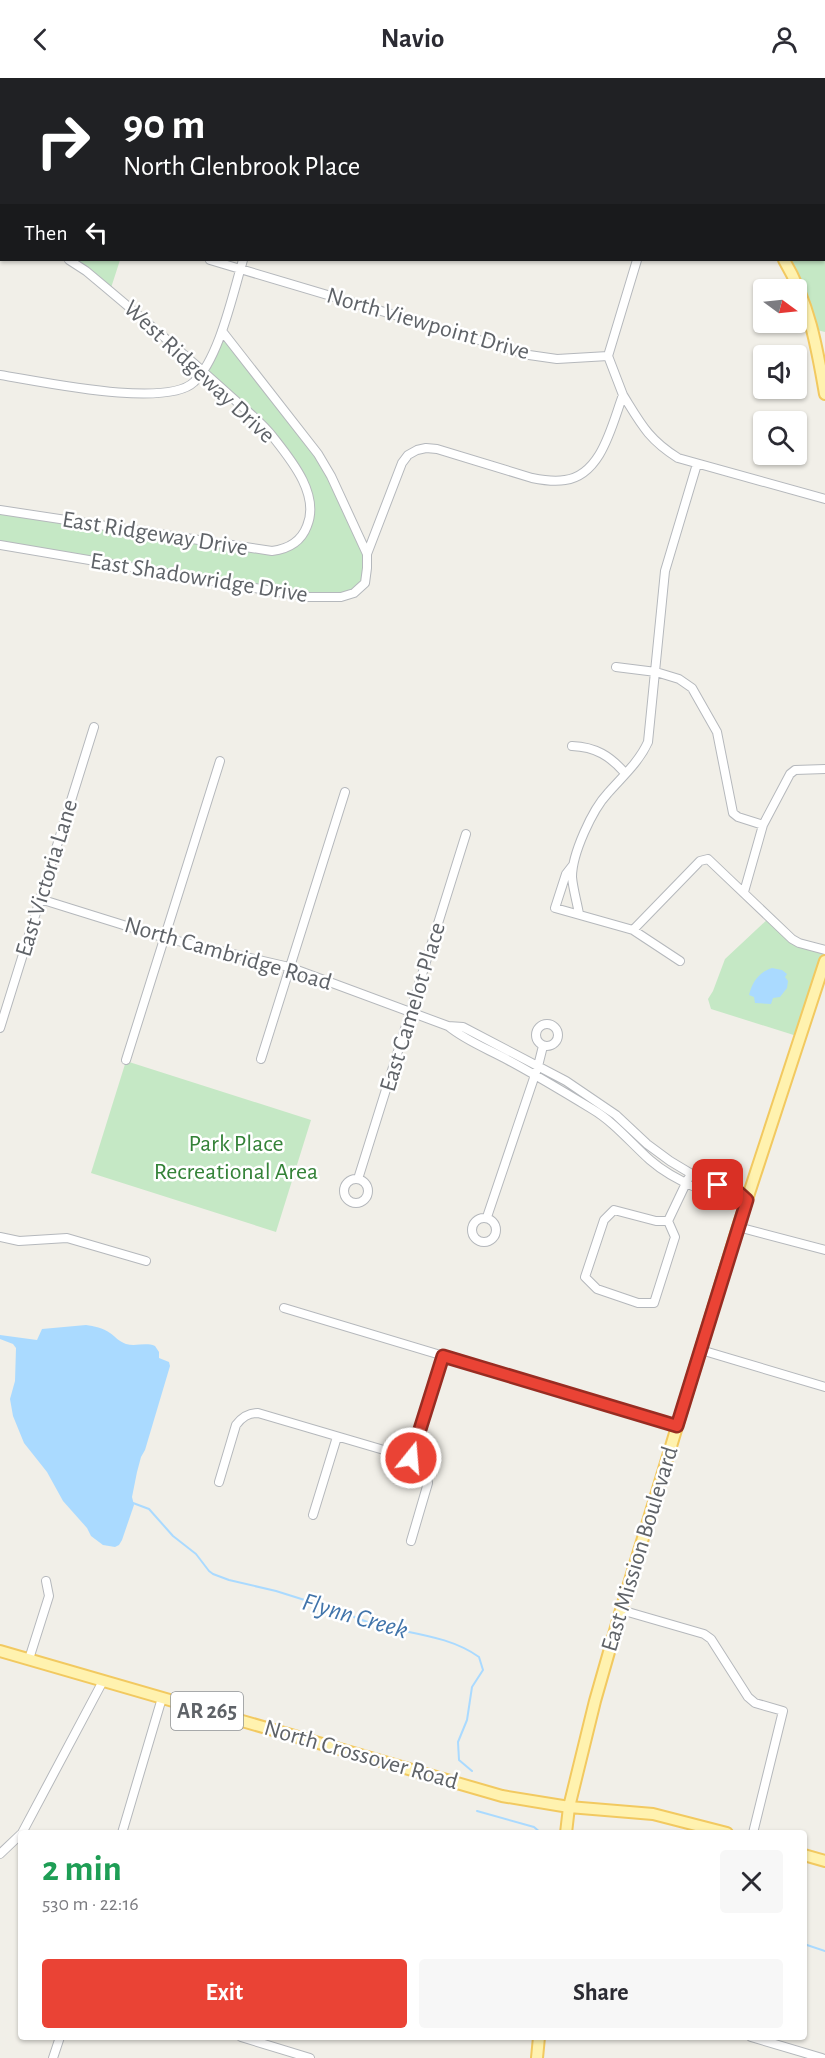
<!DOCTYPE html>
<meta charset="utf-8">
<style>
:root{--surface:#fff;--page:#f7f7f7;--text:#2b2b33;--muted:#7c7c81;--accent:#ea4335}
body{margin:0;font-family:"Alegreya Sans",sans-serif;background:var(--page);color:var(--text);height:100vh;display:flex;flex-direction:column;font-size:22px;white-space:nowrap}
*{box-sizing:border-box;margin:0}
p{font-size:20px;color:var(--muted)}
.icon{flex:none;width:33px;height:33px;fill:none;stroke:currentColor;stroke-width:2;stroke-linecap:round;stroke-linejoin:round}
.map{position:relative;flex:1;overflow:hidden}
.side{position:absolute;left:18px;top:1752px;width:789px;height:210px;display:flex;flex-direction:column;background:var(--surface);border-radius:6px;box-shadow:0 2px 4px #0004}
.side>*{flex:none}
.guide{position:absolute;left:0px;top:0px;width:825px;height:183px;box-shadow:0 2px 4px #0004;background:#202124;color:#fff;overflow:hidden}
.needle{width:39px;rotate:105deg}
.buttons{position:absolute;left:753px;top:201px;display:grid;gap:12px}
.buttons a{display:grid;place-items:center;width:54px;height:54px;border-radius:6px;background:var(--surface);box-shadow:0 2px 4px #0004;font-size:30px}
.pin{position:absolute;display:grid;place-items:center;width:51px;height:51px;color:#fff;margin:-26px;border-radius:12px;box-shadow:0 3px 9px #0006}
.me{position:absolute;width:66px;margin:-33px;rotate:17deg;stroke-linejoin:round;filter:drop-shadow(0 0 4px #0008)}
.turn{display:flex;align-items:center;gap:21px;height:126px;padding:0 24px;font-size:27px}
.turn .icon{width:78px;height:78px;stroke-width:2.5}
.turn b{display:block;font-size:42px;line-height:51px}
.then{display:flex;align-items:center;height:57px;padding:0 24px;background:#0003;gap:12px;font-size:22px}
.round{display:grid;place-items:center;flex:none;width:63px;height:63px;border-radius:6px;background:var(--page)}
.headline{display:flex;align-items:center;justify-content:space-between;height:102px;padding:0 24px}
h1{font-size:36px;font-weight:600;line-height:45px;color:#1e9e55}
.cta{display:flex;gap:12px;margin-top:auto;padding:12px 24px}
.cta a{flex:1;height:69px;border-radius:6px;background:var(--accent);color:#fff;font-size:24px;font-weight:600;line-height:69px;text-align:center}
.cta a+a{background:var(--page);color:var(--text)}
header{display:flex;justify-content:space-between;align-items:center;height:78px;padding:0 24px;background:var(--surface);font-size:27px;font-weight:600}
.map>svg:first-child{display:block}
</style>
<header><svg class="icon" aria-label="back" viewBox="0 0 24 24"><path d="M15 5l-7 7 7 7"/></svg>Navio<svg class="icon" aria-label="person" viewBox="0 0 24 24"><circle cx="12" cy="8" r="4"/><path d="M4 21q1-7 8-7t8 7"/></svg></header>
<div class="map">
<svg width="825" height="1980" viewBox="0 0 825 1980">
<rect width="100%" height="100%" fill="#f1efe8"/>
<path fill="#c5e8c5" d="M640,0H825V254L813,251L784,182H824V2H640Z
M69,182H120L110,213Z
M222,253L318,376L367,476L365,505L354,515L326,520L0,467V432L264,473L294,466L310,441L306,409L272,357L203,293Z
M770,839L792,861L825,872V883L800,959L711,931L708,921L713,913L725,881Z
M126,983L311,1042L276,1154L91,1095Z"/>
<path fill="#aadaff" d="M772,890L782,892L787,896L785,899L788,903L787,910L780,919L773,920L771,926L755,925L754,919L749,917C752,904 759,894 772,890Z
M86,1247C94,1248 103,1250 110,1255C116,1259 118,1263 126,1266C136,1269 145,1264 155,1268L159,1274V1280L169,1284L170,1288L145,1372L141,1379L137,1394L132,1419L134,1427L122,1462L119,1467L115,1469L103,1467L91,1458L87,1450L63,1423L47,1394L24,1365L13,1338L10,1321L15,1303L16,1270L13,1266L0,1261V1257L37,1262L42,1251Z"/>
<g fill="none" stroke-linecap="round" stroke-linejoin="round">
<path stroke="#aadaff" stroke-width="2" d="M133,1425L149,1431L173,1458L196,1476L209,1493L213,1496L229,1502L276,1513L346,1535C387,1557 440,1551 479,1579L483,1592L472,1609L467,1642L458,1664L459,1682L472,1693
M477,1733L534,1749L541,1755
M804,1866L825,1873"/>
<defs>
<path id="minor" d="M121,2V0
M296,2V0
M0,103H2
M0,152H2
M210,182L529,277L557,281L608,278L623,317
M608,278L637,182
M0,297C39,303 166,331 194,304C219,281 233,215 243,182
M0,432L272,473C288,471 301,464 307,448C320,417 292,383 273,359C261,343 242,329 227,315C181,273 134,233 86,193L69,182
M0,467L308,519H341L354,515L365,505L367,490V476L331,398L318,376L222,253
M367,476L402,385L408,377L417,372L426,370L437,371L532,400C542,402 554,404 565,402C602,397 612,346 623,317C641,346 648,361 678,380L825,421
M616,589L656,594L679,601L692,610L717,654L733,735L738,739L763,747
M572,668C596,669 610,678 625,695
M573,787L566,796L555,830L633,852L680,883
M744,814L763,747L790,696L795,692L825,691
M40,821L165,860L289,889L448,948L463,949L566,1003L616,1037L647,1066L670,1083L700,1101L736,1112L747,1122
M579,836C577,824 573,811 572,799C572,776 592,732 608,715C622,699 639,684 648,664L665,493L697,386
M633,852L700,783L708,781L792,861L799,865L825,872
M536 957a11 11 0 1 1 22 0a11 11 0 1 1-22 0Z
M448,948C466,963 488,971 508,982C536,997 564,1014 592,1031C614,1044 631,1065 650,1082C673,1102 717,1122 747,1122
M0,950L94,649
M261,981L345,714
M126,982L220,683
M358,1101L466,756
M344 1113a12 12 0 1 1 24 0a12 12 0 1 1-24 0Z
M614,1132L656,1143H668L675,1159L654,1225H638L597,1211L585,1199L604,1142Z
M487,1139L538,988L543,968
M472 1152a12 12 0 1 1 24 0a12 12 0 1 1-24 0Z
M668,1143L688,1101
M738,1149L825,1172
M0,1159L19,1163L67,1160L146,1183
M284,1230L677,1348
M701,1272L825,1309
M411,1380L443,1278
M219,1404L236,1347C242,1339 248,1335 258,1335L411,1380L426,1389L428,1405L411,1463
M313,1437L337,1359
M621,1532L704,1556L711,1561L748,1619L755,1625L783,1633L753,1755
M29,1581L49,1518L46,1503
M22,1755L103,1603
M122,1755L162,1620
M0,1776L21,1756
M241,1959L310,1980
M751,1959L822,1980
M53,1980L60,1959"/>
<path id="major" d="M563,0L565,2
M784,182C809,224 817,269 825,316
M0,1573L502,1718L569,1729L653,1736L727,1755
M566,1755L569,1729L595,1623L621,1532L738,1149L825,883
M804,1777L825,1783
M537,1980L539,1959"/>
</defs>
<use href="#minor" stroke="#b5b8bc" stroke-width="10"/>
<use href="#major" stroke="#f2c960" stroke-width="14"/>
<use href="#minor" stroke="#fff" stroke-width="8"/>
<use href="#major" stroke="#fff2af" stroke-width="10"/>
</g>
<g fill="none" stroke-linecap="round" stroke-linejoin="round">
<defs>
<path id="route" d="M411,1380L443,1278L677,1348L747,1122L736,1112L718,1107"/>
</defs>
<use href="#route" stroke="#982c22" stroke-width="15"/>
<use href="#route" stroke="#ea4335" stroke-width="10"/>
</g>
<g text-anchor="middle" dominant-baseline="central" stroke-width="5" stroke-linejoin="round" paint-order="stroke">
<rect fill="#fff" stroke="#8f9295" stroke-width="1.5" x="171" y="1614" width="72" height="38" rx="4.5"/>
<g font-size="22" font-weight="bold" fill="#5f6368">
<text x="207" y="1633">AR 265</text>
</g>
<g font-size="24" fill="#5f6368" stroke="#fff">
<text transform="translate(428 246) rotate(16)">North Viewpoint Drive</text>
<text transform="translate(199 294) rotate(43)">West Ridgeway Drive</text>
<text transform="translate(155 456) rotate(9)">East Ridgeway Drive</text>
<text transform="translate(199 500) rotate(9)">East Shadowridge Drive</text>
<text transform="translate(47 800) rotate(-73)">East Victoria Lane</text>
<text transform="translate(228 876) rotate(16)">North Cambridge Road</text>
<text transform="translate(413 929) rotate(-73)">East Camelot Place</text>
<text transform="translate(640 1471) rotate(-73)">East Mission Boulevard</text>
<text transform="translate(361 1677) rotate(16)">North Crossover Road</text>
</g>
<g font-size="24" fill="#348238" stroke="#fff">
<text x="236" y="1066">Park Place<tspan x="236" dy="28">Recreational Area</tspan></text>
</g>
<g font-size="26" font-style="italic" fill="#4174aa" stroke="#fff">
<text transform="translate(355 1538) rotate(16)">Flynn Creek</text>
</g>
</g>
</svg>
<div class="buttons">
<a><svg class="needle" viewBox="-14 -14 28 28"><path d="M0-13l5 13h-10z" fill="#e53935"/><path d="M0 13l5-13h-10z" fill="#7c7c81"/></svg></a>
<a><svg class="icon" aria-label="sound" viewBox="0 0 24 24"><path d="M4 9h4l5-4v14l-5-4H4zM17 9q2 3 0 6"/></svg></a>
<a><svg class="icon" aria-label="search" viewBox="0 0 24 24"><circle cx="10" cy="10" r="6"/><path d="M15 15l6 6"/></svg></a>
</div>
<div class="pin" style="left:718px;top:1107px;background:#d93025"><svg class="icon" aria-label="arrive" viewBox="0 0 24 24"><path d="M6 21V4h12l-3 4 3 4H6"/></svg></div>
<svg class="me" style="left:411px;top:1380px" viewBox="-20 -20 40 40"><circle r="17" fill="#ea4335" stroke="#fff" stroke-width="3"/><path d="M0-11L8 9 0 5-8 9z" fill="#fff"/></svg>
<div class="guide">
<div class="turn"><svg class="icon" aria-label="right" viewBox="0 0 24 24"><path d="M7 20v-9h11M14 6l5 5-5 5"/></svg><div><b>90 m</b>North Glenbrook Place</div></div>
<div class="then">Then<svg class="icon" aria-label="left" viewBox="0 0 24 24"><path d="M17 20v-9H6M10 6l-5 5 5 5"/></svg></div>
</div>
<section class="side">
<div class="headline"><div><h1>2 min</h1><p>530 m · 22:16</p></div><a class="round"><svg class="icon" aria-label="close" viewBox="0 0 24 24"><path d="M6 6l12 12M18 6L6 18"/></svg></a></div>
<div class="cta"><a>Exit</a><a>Share</a></div>
</section>
</div>
